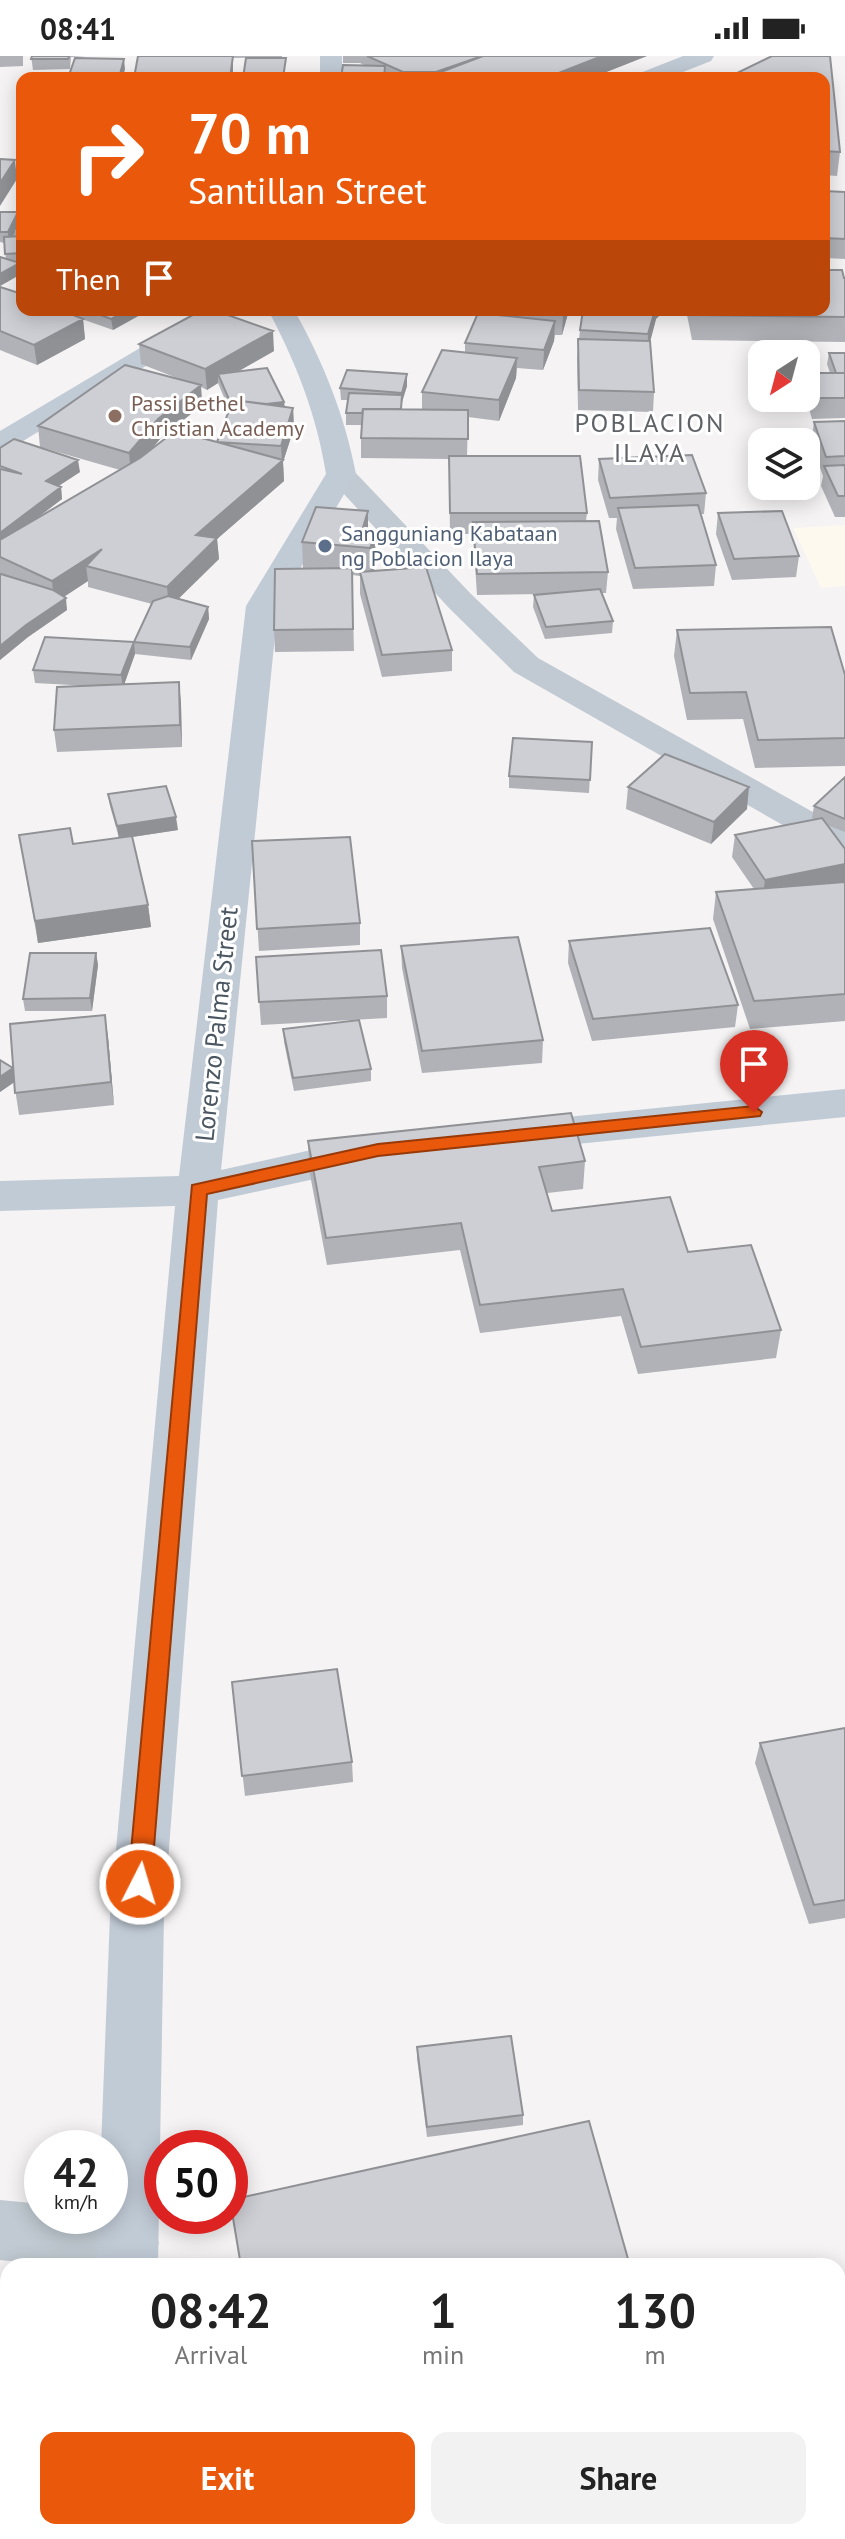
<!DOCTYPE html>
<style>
:root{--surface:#fff;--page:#f2f2f2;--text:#222;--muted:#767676;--accent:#ea580c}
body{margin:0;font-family:"PT Sans",sans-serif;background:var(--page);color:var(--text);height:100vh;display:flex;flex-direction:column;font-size:30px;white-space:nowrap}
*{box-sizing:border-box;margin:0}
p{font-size:26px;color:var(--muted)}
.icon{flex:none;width:44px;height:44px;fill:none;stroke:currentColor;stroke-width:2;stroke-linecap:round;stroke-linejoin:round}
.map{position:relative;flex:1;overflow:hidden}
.panel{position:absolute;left:0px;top:2202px;width:846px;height:282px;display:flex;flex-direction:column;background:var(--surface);border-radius:24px 24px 0 0;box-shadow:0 4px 20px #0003}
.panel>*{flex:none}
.guide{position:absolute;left:16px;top:16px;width:814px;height:244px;border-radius:16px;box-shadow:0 4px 20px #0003;background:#ea580c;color:#fff;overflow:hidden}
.needle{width:52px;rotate:216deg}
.controls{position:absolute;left:748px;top:284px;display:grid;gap:16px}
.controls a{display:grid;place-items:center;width:72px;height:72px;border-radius:16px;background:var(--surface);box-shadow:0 4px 20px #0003;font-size:40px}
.speed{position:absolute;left:24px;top:2074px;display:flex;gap:16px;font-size:40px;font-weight:700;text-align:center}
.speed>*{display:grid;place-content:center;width:104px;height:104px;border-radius:50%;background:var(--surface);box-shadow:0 4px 20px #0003;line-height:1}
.speed small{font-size:20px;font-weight:400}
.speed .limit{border:12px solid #d22;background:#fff;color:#111}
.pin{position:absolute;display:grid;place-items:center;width:68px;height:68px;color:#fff;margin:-82px -34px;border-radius:50% 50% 50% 0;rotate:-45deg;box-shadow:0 0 8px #0007}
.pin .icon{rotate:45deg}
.me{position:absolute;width:88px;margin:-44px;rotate:5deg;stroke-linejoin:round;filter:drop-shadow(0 0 6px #0008)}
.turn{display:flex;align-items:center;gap:28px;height:168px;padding:0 40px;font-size:36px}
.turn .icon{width:104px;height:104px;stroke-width:2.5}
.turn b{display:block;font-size:56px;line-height:68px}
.then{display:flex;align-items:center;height:76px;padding:0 40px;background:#0003;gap:16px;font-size:30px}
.eta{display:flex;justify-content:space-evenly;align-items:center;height:136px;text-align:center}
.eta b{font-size:48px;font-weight:700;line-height:56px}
.cta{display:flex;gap:16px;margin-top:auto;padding:16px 40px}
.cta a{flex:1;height:92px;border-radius:16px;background:var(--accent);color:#fff;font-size:32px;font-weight:700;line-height:92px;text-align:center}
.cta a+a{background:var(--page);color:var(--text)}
.status{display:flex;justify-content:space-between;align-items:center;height:56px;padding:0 40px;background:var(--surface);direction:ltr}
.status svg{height:22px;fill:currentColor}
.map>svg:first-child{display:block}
</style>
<div class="status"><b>08:41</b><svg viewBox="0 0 49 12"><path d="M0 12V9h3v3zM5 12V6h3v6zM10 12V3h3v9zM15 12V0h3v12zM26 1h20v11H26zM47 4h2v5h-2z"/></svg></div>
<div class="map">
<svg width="845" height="2483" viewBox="0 0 845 2483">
<rect width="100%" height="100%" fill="#f5f3f3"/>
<path fill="#fdf9ef" d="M845,469V530L821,532L793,472Z"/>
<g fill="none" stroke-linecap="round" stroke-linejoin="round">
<path fill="#c1cad2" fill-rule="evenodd" d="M341,409L351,412L471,538L538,602L845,774V800L832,797L514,616L449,552L331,424L326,418L331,412Z
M0,2144L42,2148V2160H110V2155L129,2157L150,2166L159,2187L150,2208L147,2210H57L0,2204Z"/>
<path fill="#c1cbd6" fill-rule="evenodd" d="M320,0H342V22H320Z
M683,0H714L711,5L668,22H637L640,17Z
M204,254H237L233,260L190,283L10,393L0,396V375Z
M268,254H294C323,305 345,360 356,418L278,550L221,1114L365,1082L380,1087L386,1097L380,1107L365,1112L218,1144L164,1859L158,2210H96L98,2160H110V2092H101L110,1859L175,1150L0,1155V1125L179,1120L246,550L326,418C317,360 296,306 268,254Z
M845,1033V1061L517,1094L502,1090L496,1080L502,1070L517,1066Z
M73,2476H139L138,2483H72Z"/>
</g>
<path fill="#b0b2b7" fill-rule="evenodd" d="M0,0H23V10L0,11Z
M31,0H86L71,1L70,13L33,14Z
M138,0H282V1L233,2V22H134Z
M343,0H647L591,22H394L385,18V22H341L366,10L360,7H343Z
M772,0H830L840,96L837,120L824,119V22H731V20Z
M824,135L845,136V203L824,202Z
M0,156L19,165L22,161V209H20L21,218L0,230V201L6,203L4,187L0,186Z
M844,222H845V286L692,284L686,254H824Z
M0,231L22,254H67L65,256L73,259V254H149L113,274L79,262L83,263L85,283L37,309L0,294Z
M479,254H569L562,279H555L554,285L543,314L517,312L516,322L499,365L468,361L467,400L587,457L586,465L608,516L606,537H601L613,565L612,577L545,583L533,551L534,539L543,538L477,539L473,478H450L449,403L361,402V369H346V357L348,344H341L340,332L407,330L402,346V353H422V336L465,296V287L479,257Z
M656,263L650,285L654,336L653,356L578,354L577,303L580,274Z
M139,288L274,295L239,315L284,346L285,351L293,352L294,372L283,406L284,425L217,483L219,503L178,543L208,551L209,563L191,604L135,598L124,628L179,626L181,648L182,691L57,696L54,674L90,630L35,627L33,614L134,586L152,548L88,531V525L64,541L67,554L28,581L0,604V392L80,416L58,430L61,431L62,443L36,463L120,414L40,391L38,370L182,324L141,308ZM218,327L229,353L217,386L151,394L160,383L202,349L201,331L207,334Z
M829,297H845V362L812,363L806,342L807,317H830L827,308Z
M845,365V461H835L821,430L823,420L811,387L814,366Z
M599,403L706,437L704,458H700L716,509L714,530L633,533L616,473L617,462H609L598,424Z
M368,455V478L376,508L373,515L452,594V615L382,621L360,538V520L352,519L354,595L275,596L274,574L303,513L302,486Z
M718,457L799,500L796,521L732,524L716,478Z
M677,574L845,619V710L755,712L743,663L687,664L674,600Z
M592,686L589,737L509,732V720Z
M845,721V776L827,769L845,793V965L750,973L713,863L716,836L754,833L732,801L735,779L814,763L812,762L814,750Z
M628,731L747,753L711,788L626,753Z
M108,738L178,774L132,781L148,849L151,871L38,887L19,779L73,788L119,782L110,750Z
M252,785L360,867V889L259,895Z
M569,885L738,949L735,971L592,985L568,907Z
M401,890L543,984L542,1007L422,1017L402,912Z
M96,897L98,909L92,955H25L23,943Z
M256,901L387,940V962L261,969Z
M283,973L371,1013V1025L294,1035L284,986Z
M108,981L114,1049L19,1059L14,1026L0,1036V1004L13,1012Z
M308,1085L585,1105L583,1133L547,1137L552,1155L688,1196L781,1274L776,1302L638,1318L621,1260L480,1277L460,1194L327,1209L309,1113Z
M232,1626L352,1706L353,1726L245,1740Z
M845,1672V1862L809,1868L755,1707L760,1687Z
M417,1991L523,2059V2069L427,2081L417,2002Z"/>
<path fill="#909195" d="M233,0V22H230Z
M602,0H647L591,22H546Z
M124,3L125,13L123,22H119Z
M15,104L17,123L0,150V127Z
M18,156L19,167L14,173L15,176L9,187L8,176Z
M20,207L21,218L0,230V218Z
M127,254H149L113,274L111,263Z
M564,254H569L562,279L563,259Z
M655,254H665L656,263L647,298L648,278Z
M83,263L85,283L37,309L34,289Z
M555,265L554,285L543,314L544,294Z
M273,275L274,295L221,325L218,318V327L207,334L205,313Z
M517,302L516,322L499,365V344Z
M407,318V330L402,346L400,370L402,337Z
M201,329L202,349L160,383L131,418L129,397L158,363Z
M284,346L285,358L233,353Z
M293,352L294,372L283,406L284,425L217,483L219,503L169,552L167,531L196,479L282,405L281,390Z
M78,404L80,416L48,437L46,425Z
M61,431L62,443L0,490V477Z
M368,455V484L361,478Z
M375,479L376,508L371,521L370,492Z
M102,493L86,510L88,525L54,547L52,525Z
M66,542L67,554L28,581L0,604V590L26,569Z
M208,551L209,563L191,604L190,591Z
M134,586L135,598L123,632L121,619Z
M179,626L181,648L182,691L180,669Z
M749,731L747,753L711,788L714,766Z
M176,761L178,774L119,783L117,770Z
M845,808V829L762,846L765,824Z
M148,849L151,871L38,887L35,865Z
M96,897L98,909L92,955L90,942Z
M105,959L108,981L114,1049L111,1026Z
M13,1012L16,1025L0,1036V1021Z"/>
<path fill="#cdcfd5" stroke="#909195" stroke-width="2" d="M32,0H69L68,3H31Z
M138,0H233L230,22H134Z
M367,0H482L436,16H403Z
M483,0H602L546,22H425Z
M772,0H830L840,96L824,95V22H732L731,20Z
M75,2L124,3L119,22H68Z
M246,2H286L283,22H243Z
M343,9L385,10L384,22H341Z
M0,103L15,104L0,127Z
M824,135L845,136V183L824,182Z
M0,156H18L8,176H0Z
M22,161V173H14Z
M22,180V197L5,198L4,181Z
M0,201L20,207L0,218Z
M824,214H842L844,222H845V261L695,259L694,254H824Z
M0,231L22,238V254H61L83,263L34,289L0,275Z
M87,254H127L111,263Z
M202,254H214L273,275L205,313L139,288Z
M493,254H564L563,259Z
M583,254H655L648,278L580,274Z
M478,257L555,265L544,294L465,287Z
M578,283L650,285L654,336L579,334Z
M442,294L517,302L499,344L422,336Z
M829,297H845V317H836Z
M125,309L201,329L158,363L129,397L38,370Z
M267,312L284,346L266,348L233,344L231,348L218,318Z
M347,314L407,318L402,337L340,332Z
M807,317H845V342H815Z
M349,337L402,339L401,353H363L362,357H346Z
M233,344L293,352L281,390L217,386L283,404L196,479L217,482L167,531L86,510L102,493L52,525L0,501V484L140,402L175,375L217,386Z
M363,353L468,354V383L361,382Z
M845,365V400L826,401L814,366Z
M14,383L78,404L46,425L61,431L0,477V413L22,418L0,410V392Z
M692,399L706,437L610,442L599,403Z
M449,400H580L587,457H450Z
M845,409V440H838L824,410Z
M698,449L716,509L635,512L618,452Z
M316,451L368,455L361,478L375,479L370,492L302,486Z
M782,455L799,500L734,503L718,457Z
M599,465L608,516L477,518L473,466Z
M426,511L452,594L382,599L360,516Z
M352,512L353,573L274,574L275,513Z
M1,518L53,534L66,542L26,569L0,590V519Z
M600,533L613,565L546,571L534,539Z
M168,540L208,551L190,591L134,586L121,619L33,614L45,581L134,586L153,545Z
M831,571L845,619V682L758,684L746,636L690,637L677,574Z
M179,626L180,669L54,674L57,631Z
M513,682L592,686L590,724L509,720Z
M665,698L749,731L714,766L628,731Z
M845,721V763L814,750Z
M166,730L176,761L117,770L108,738Z
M822,762L845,793V808L765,824L735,779Z
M70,772L73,788L132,780L148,849L35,865L19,779Z
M350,781L360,867L257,873L252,785Z
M845,826V938L754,945L716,836Z
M710,872L738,949L593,963L569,885Z
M518,881L543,984L422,995L401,890Z
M381,894L387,940L259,946L256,901Z
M30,897H96L90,942L23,943Z
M105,959L111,1026L15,1037L10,968Z
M359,964L371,1013L293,1022L283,973Z
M0,1004L13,1012L0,1021Z
M571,1057L585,1105L539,1111L552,1155L670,1141L688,1196L751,1189L781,1274L641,1291L623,1233L480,1249L461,1167L326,1182L308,1085Z
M337,1613L352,1706L242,1720L232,1626Z
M845,1672V1844L814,1849L760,1687Z
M511,1980L523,2059L427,2071L417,1991Z
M589,2065L630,2210H241L230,2144Z"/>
<path fill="#ea580c" stroke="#983908" stroke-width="2" d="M754,1050L762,1056L760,1060L378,1100L207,1138L151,1828L148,1835L140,1838L132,1835L128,1828L192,1129L378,1088Z"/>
<circle fill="#8d6e63" stroke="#fff" stroke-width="3" cx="115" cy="360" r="8"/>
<circle fill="#5c6f8a" stroke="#fff" stroke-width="3" cx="325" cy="490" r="8"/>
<g text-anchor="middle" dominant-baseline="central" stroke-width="6" stroke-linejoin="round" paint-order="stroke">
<g font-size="22" fill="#785e54" stroke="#fff" text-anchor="start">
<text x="131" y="347">Passi Bethel<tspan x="131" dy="25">Christian Academy</tspan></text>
</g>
<g font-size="22" fill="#4e5e75" stroke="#fff" text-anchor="start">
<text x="341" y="477">Sangguniang Kabataan<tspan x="341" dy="25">ng Poblacion Ilaya</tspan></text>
</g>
<g font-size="26" letter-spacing="2" fill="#5f6368" stroke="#fff">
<text x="650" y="366">POBLACION<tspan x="650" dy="30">ILAYA</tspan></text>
</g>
<g font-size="26" fill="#4a5661" stroke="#fff">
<text transform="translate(216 968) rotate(-84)">Lorenzo Palma Street</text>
</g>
</g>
</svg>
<div class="controls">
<a><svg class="needle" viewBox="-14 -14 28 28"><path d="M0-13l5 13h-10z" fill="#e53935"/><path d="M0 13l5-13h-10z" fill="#767676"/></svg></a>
<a><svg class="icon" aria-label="layers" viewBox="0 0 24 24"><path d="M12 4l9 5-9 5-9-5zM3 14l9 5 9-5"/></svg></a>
</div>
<div class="speed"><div>42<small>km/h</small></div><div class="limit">50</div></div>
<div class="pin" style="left:754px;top:1056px;background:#d93025"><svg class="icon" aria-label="arrive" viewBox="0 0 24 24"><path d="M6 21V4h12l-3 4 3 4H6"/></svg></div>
<svg class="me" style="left:140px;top:1828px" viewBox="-20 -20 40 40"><circle r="17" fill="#ea580c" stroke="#fff" stroke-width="3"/><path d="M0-11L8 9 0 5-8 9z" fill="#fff"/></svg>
<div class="guide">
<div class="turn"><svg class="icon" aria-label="right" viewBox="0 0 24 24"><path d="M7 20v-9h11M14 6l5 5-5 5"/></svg><div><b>70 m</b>Santillan Street</div></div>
<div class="then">Then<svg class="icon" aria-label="arrive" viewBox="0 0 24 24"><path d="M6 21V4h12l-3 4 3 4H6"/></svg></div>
</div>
<section class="panel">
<div class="eta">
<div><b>08:42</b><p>Arrival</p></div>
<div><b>1</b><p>min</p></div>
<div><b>130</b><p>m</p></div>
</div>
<div class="cta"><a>Exit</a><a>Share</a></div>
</section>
</div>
